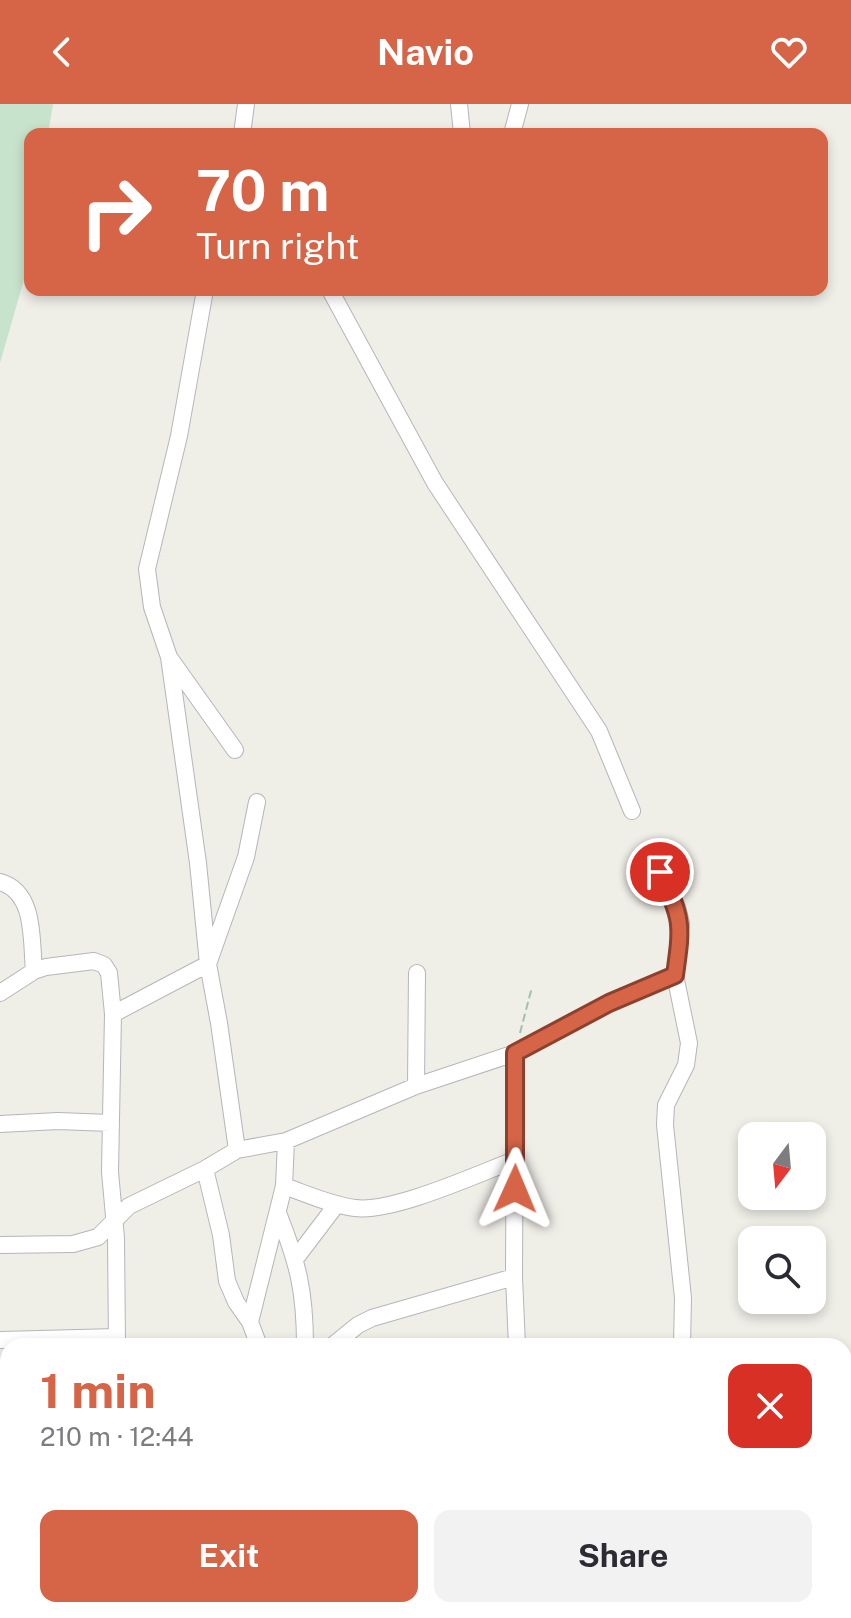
<!DOCTYPE html>
<meta charset="utf-8">
<style>
:root{--surface:#fff;--page:#f2f2f3;--text:#2b2b33;--muted:#7c7c81;--accent:#d66447}
body{margin:0;font-family:"Public Sans",sans-serif;background:var(--page);color:var(--text);height:100vh;display:flex;flex-direction:column;font-size:30px;white-space:nowrap}
*{box-sizing:border-box;margin:0}
p{font-size:26px;color:var(--muted)}
.icon{flex:none;width:44px;height:44px;fill:none;stroke:currentColor;stroke-width:2;stroke-linecap:round;stroke-linejoin:round}
.map{position:relative;flex:1;overflow:hidden}
.drawer{position:absolute;left:0px;top:1234px;width:852px;height:280px;display:flex;flex-direction:column;background:var(--surface);border-radius:24px 24px 0 0;box-shadow:0 4px 12px #0003}
.drawer>*{flex:none}
.top-card{position:absolute;left:24px;top:24px;width:804px;height:168px;border-radius:16px;box-shadow:0 4px 12px #0003;background:#d66447;color:#fff;overflow:hidden}
.needle{width:52px;rotate:196deg}
.tools{position:absolute;left:738px;top:1018px;display:grid;gap:16px}
.tools a{display:grid;place-items:center;width:88px;height:88px;border-radius:16px;background:var(--surface);box-shadow:0 4px 12px #0003;font-size:40px}
.pin{position:absolute;display:grid;place-items:center;width:68px;height:68px;color:#fff;margin:-34px;border:4px solid #fff;border-radius:50%;box-shadow:0 2px 8px #0007}
.me{position:absolute;width:88px;margin:-44px;rotate:1deg;stroke-linejoin:round;filter:drop-shadow(0 0 6px #0008)}
.turn{display:flex;align-items:center;gap:28px;height:168px;padding:0 40px;font-size:36px}
.turn .icon{width:104px;height:104px;stroke-width:2.5}
.turn b{display:block;font-size:56px;line-height:68px}
.round{display:grid;place-items:center;flex:none;width:84px;height:84px;border-radius:16px;background:var(--page)}
.head{display:flex;align-items:center;justify-content:space-between;height:136px;padding:0 40px}
h1{font-size:48px;font-weight:700;line-height:60px;color:var(--accent)}
.primary-button{display:flex;gap:16px;margin-top:auto;padding:16px 40px}
.primary-button a{flex:1;height:92px;border-radius:16px;background:var(--accent);color:#fff;font-size:32px;font-weight:700;line-height:92px;text-align:center}
.primary-button a+a{background:var(--page);color:var(--text)}
header{display:flex;justify-content:space-between;align-items:center;height:104px;padding:0 40px;background:var(--accent);color:#fff;font-size:36px;font-weight:700}
.map>svg:first-child{display:block}
</style>
<header><svg class="icon" aria-label="back" viewBox="0 0 24 24"><path d="M15 5l-7 7 7 7"/></svg>Navio<svg class="icon" aria-label="heart" viewBox="0 0 24 24"><path d="M12 20l-8-8c-3-5 5-10 8-4 3-6 11-1 8 4z"/></svg></header>
<div class="map">
<svg width="851" height="1514" viewBox="0 0 851 1514">
<rect width="100%" height="100%" fill="#efeee7"/>
<path fill="#c7e3cb" d="M0,0H53L48,30H30V141L25,172L0,259Z"/>
<g fill="none" stroke-linecap="round" stroke-linejoin="round">
<defs>
<path id="street" d="M459,0L462,30
M242,30L246,0
M512,30L520,0
M205,186L179,332L147,465L152,503L169,553L198,759L208,860L219,919L237,1046
M330,186L435,379L599,627L632,707
M171,556L235,646
M660,768L677,803L681,819L675,871L689,939L686,961L666,1001L665,1021L683,1194L682,1242
M0,778C36,788 31,837 34,867
M0,889L34,867L46,863L94,857L104,861L109,869L113,910L110,1068L116,1134L117,1242
M113,910L208,860L246,753L257,698
M515,949L514,1173L517,1242
M416,982L417,869
M0,1020L58,1017L110,1019
M205,1065L221,1131L227,1177L236,1198L250,1218L259,1242
M284,1082C307,1090 331,1101 355,1104C393,1109 477,1070 515,1056
M278,1109C298,1159 305,1187 305,1242
M0,1141L73,1140L98,1133L129,1102L205,1065L237,1046L286,1037L416,982L515,949L609,899L675,871
M296,1154L337,1100
M250,1218L284,1082L286,1037
M0,1236L117,1233
M332,1242L358,1221L372,1214L514,1173
M844,1264L851,1261
M0,1340H8
M330,1506L331,1514
M443,1506L444,1514
M554,1506V1514
M662,1506V1514
M104,1514L106,1506
M133,1514L147,1506
M228,1514L247,1506"/>
</defs>
<use href="#street" stroke="#b4b6ba" stroke-width="18"/>
<path stroke="#a0c2ad" stroke-width="2" stroke-dasharray="8 4" stroke-linecap="butt" d="M520,929L532,883"/>
<use href="#street" stroke="#fff" stroke-width="16"/>
</g>
<g fill="none" stroke-linecap="round" stroke-linejoin="round">
<defs>
<path id="route" d="M515,1085V949L609,899L675,871C682,821 683,815 660,768"/>
</defs>
<use href="#route" stroke="#8b412e" stroke-width="20"/>
<use href="#route" stroke="#d66447" stroke-width="14"/>
</g>
</svg>
<div class="tools">
<a><svg class="needle" viewBox="-14 -14 28 28"><path d="M0-13l5 13h-10z" fill="#e53935"/><path d="M0 13l5-13h-10z" fill="#7c7c81"/></svg></a>
<a><svg class="icon" aria-label="search" viewBox="0 0 24 24"><circle cx="10" cy="10" r="6"/><path d="M15 15l6 6"/></svg></a>
</div>
<div class="pin" style="left:660px;top:768px;background:#d93025"><svg class="icon" aria-label="arrive" viewBox="0 0 24 24"><path d="M6 21V4h12l-3 4 3 4H6"/></svg></div>
<svg class="me" style="left:515px;top:1085px" viewBox="-20 -20 40 40"><path d="M0-17L14 15 0 8-14 15z" fill="#d66447" stroke="#fff" stroke-width="4"/></svg>
<div class="top-card">
<div class="turn"><svg class="icon" aria-label="right" viewBox="0 0 24 24"><path d="M7 20v-9h11M14 6l5 5-5 5"/></svg><div><b>70 m</b>Turn right</div></div>
</div>
<section class="drawer">
<div class="head"><div><h1>1 min</h1><p>210 m · 12:44</p></div><a class="round" style="background:#d93025;color:#fff"><svg class="icon" aria-label="close" viewBox="0 0 24 24"><path d="M6 6l12 12M18 6L6 18"/></svg></a></div>
<div class="primary-button"><a>Exit</a><a>Share</a></div>
</section>
</div>
